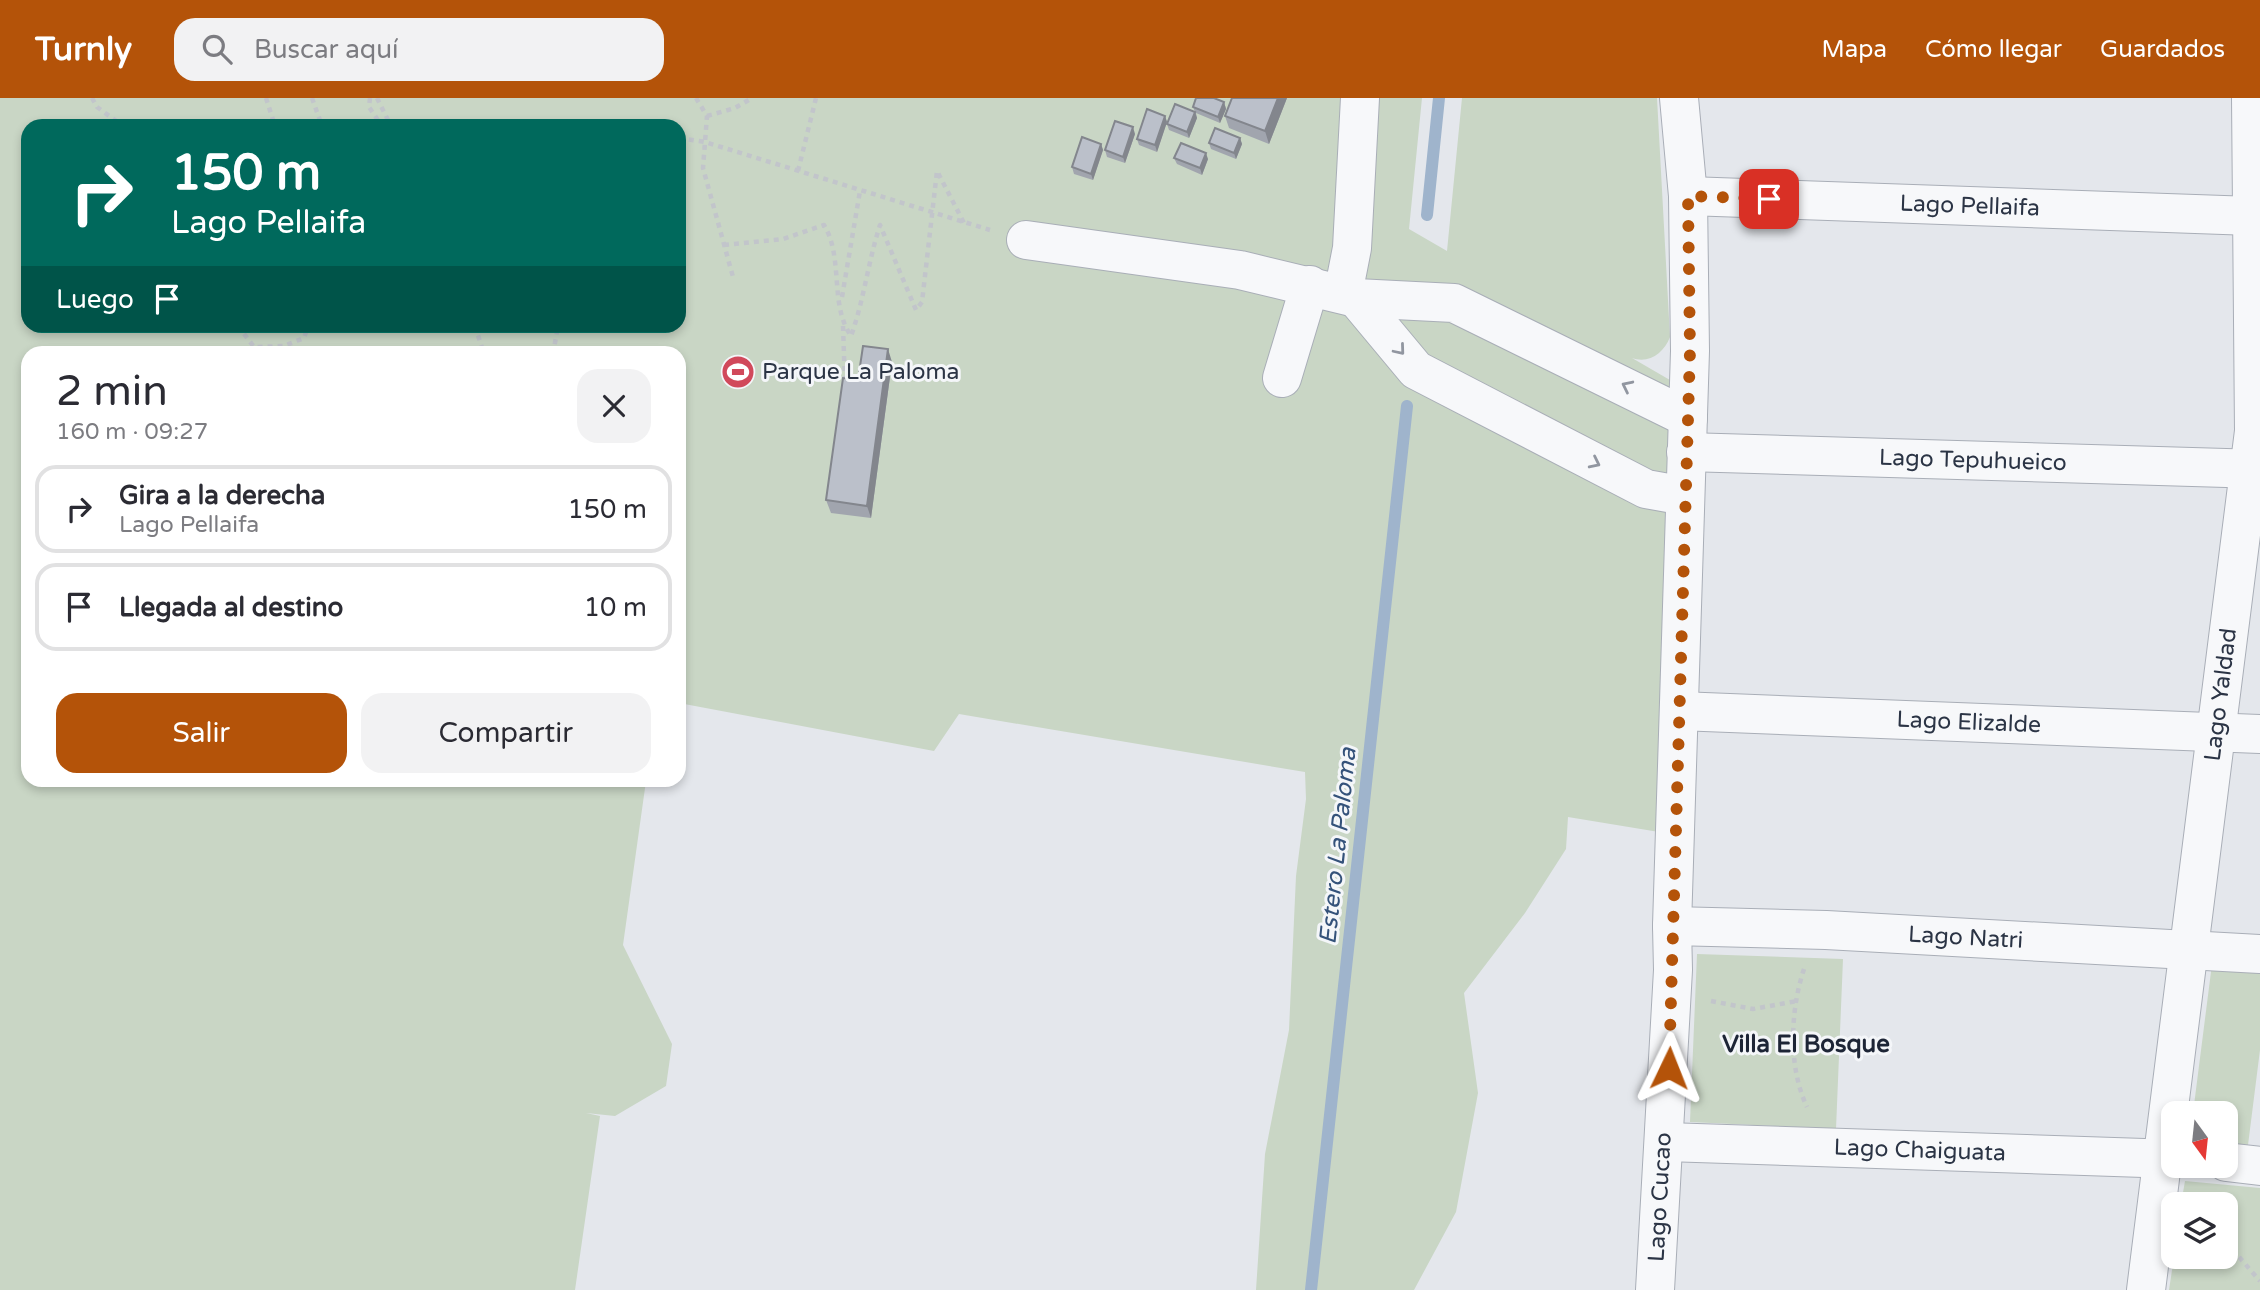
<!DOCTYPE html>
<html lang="es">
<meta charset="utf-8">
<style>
:root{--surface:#fff;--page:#f2f2f3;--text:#2b2b33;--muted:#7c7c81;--line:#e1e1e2;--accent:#b45309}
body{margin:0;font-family:"Varela Round",sans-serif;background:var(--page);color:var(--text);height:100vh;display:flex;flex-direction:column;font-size:26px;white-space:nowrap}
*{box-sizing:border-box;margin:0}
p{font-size:23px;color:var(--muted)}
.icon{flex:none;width:38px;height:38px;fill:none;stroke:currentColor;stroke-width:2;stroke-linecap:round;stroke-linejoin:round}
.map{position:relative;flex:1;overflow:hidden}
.drawer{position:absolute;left:21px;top:248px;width:665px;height:441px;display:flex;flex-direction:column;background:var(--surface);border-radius:21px;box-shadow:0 4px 10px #0003}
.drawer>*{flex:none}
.top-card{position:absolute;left:21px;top:21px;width:665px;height:214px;border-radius:21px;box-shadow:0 4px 10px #0003;background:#00695c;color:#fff;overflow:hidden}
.needle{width:46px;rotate:165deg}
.tools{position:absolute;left:2161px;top:1003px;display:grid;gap:14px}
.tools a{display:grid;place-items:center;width:77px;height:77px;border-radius:14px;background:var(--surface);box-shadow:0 4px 10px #0003;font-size:35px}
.pin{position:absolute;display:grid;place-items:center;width:60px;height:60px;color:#fff;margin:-30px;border-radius:14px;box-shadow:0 4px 10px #0006}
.me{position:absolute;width:77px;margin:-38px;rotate:2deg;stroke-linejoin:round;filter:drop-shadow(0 0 5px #0008)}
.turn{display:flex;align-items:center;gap:24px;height:147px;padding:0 35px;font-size:32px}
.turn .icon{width:91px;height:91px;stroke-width:2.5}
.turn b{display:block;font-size:49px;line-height:60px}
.then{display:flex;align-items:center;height:66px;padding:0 35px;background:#0003;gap:14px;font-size:26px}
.round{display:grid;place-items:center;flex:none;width:74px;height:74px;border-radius:21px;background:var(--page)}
.head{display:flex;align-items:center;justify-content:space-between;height:119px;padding:0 35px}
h1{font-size:42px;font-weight:600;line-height:52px}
.button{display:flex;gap:14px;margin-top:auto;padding:14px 35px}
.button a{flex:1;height:80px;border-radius:21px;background:var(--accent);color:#fff;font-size:28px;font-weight:600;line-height:80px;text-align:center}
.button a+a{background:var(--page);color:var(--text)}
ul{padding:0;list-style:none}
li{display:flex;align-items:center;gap:21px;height:88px;margin:0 14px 10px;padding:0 21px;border:4px solid var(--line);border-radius:21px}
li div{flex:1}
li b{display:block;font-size:26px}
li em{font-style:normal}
header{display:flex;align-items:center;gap:42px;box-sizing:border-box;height:98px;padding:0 35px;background:var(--accent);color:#fff}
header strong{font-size:33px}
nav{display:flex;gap:38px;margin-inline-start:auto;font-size:24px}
.search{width:490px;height:63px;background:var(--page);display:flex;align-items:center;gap:18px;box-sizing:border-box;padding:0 24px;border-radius:21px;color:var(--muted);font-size:26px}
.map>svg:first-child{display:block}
</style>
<header>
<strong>Turnly</strong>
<div class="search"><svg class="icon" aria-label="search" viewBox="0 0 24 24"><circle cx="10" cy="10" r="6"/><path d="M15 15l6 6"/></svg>Buscar aquí</div>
<nav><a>Mapa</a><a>Cómo llegar</a><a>Guardados</a></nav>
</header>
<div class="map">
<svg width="2260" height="1192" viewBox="0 0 2260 1192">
<rect width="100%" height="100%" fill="#e4e7ec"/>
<path fill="#c9d6c5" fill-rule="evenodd" d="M0,0H1422L1409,131L1447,153L1462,0H1657L1670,239C1664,255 1649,266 1632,260L1682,289L1659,734L1568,719L1566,751L1525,815L1464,895L1478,995L1456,1114L1414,1192H1256L1265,1056L1289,932L1296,778L1306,701L1305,674L959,616L934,653L679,605V256H28V682L646,683L623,847L672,946L666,988L615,1018L586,1015L600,1018L575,1192H0ZM28,28H679V228H28Z
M1697,856L1843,861L1836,1031L1690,1024Z
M2212,866L2260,872V952L2248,1047L2226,1045V1015H2193Z
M2185,1083L2260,1090V1192H2169L2174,1159L2226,1158V1106H2181Z"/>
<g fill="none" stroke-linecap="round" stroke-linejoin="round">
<path stroke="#9fb4cc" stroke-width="12" d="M1427,117L1439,0
M1311,1192L1407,308"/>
<defs>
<g id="minor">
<path id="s1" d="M1688,98L2252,118"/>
<path d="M1026,142L1240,172L1356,200L1454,205L1688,320"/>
<path d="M1343,196L1352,150L1360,0"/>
<path d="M1356,200L1416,272L1646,391L1685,398"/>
<path d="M1282,280L1310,187"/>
<path id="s2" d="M1686,354L2260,371"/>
<path id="s3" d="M1679,613L2260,636"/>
<path id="s4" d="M1672,828L1826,832L2260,856"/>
<path id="s5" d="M1666,1044L2174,1061"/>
<path d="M2226,1064L2260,1068"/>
<path id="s6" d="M1655,1192L1673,872L1672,828L1690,253L1688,98L1679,0"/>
<path id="s7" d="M2146,1192L2254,333L2251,0"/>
</g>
</defs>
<use href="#minor" stroke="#a9aeb7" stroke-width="40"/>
<path stroke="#c2c5cb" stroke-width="4.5" stroke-dasharray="5 5" stroke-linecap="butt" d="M92,0L97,9L123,28
M266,0L275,28
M312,0L322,28
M370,0L369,9L382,28
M377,0L391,28
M696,0L707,18L703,70L733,179
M707,18L735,10L752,0
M575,28L584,25L605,28
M679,40L705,44L990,132
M798,73L816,0
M724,147L783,141L824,127C844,160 829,206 851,238C864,202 868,164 880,127L916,212L922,204L937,73L964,125
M842,199L860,93
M238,228L254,249L284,248L304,240L308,228
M475,228L484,256
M843,228L845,286
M553,256L558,228
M1804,871C1790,913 1788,969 1807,1009
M1711,903L1753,911L1797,903
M2226,1144L2260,1183"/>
<use href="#minor" stroke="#f7f8fa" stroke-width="38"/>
</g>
<path fill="#a1a5ae" d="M1232,0H1287L1269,46L1229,30L1225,18Z
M1224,4L1226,11L1220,25L1196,15L1197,20L1189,40L1169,32L1167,26L1195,14L1193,9Z
M1165,18L1167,24L1157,54L1139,47L1137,41Z
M1135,36L1125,65L1107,59L1105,52Z
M1240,40L1242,46L1236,61L1211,51L1209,45Z
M1101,46L1103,52L1093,82L1074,76L1072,69Z
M1174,60L1208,61L1202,77L1177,66Z
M892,264L871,420L831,415L826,402Z"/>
<path fill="#83868d" d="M1278,0H1287L1269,46L1265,33Z
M1224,4L1226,11L1220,25L1218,19Z
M1195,14L1197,20L1189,40L1187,34Z
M1165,18L1167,24L1157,54L1155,47Z
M1133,29L1135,36L1125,65L1123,59Z
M1240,40L1242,46L1236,61L1234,55Z
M1101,46L1103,52L1093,82L1091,76Z
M1206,55L1208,61L1202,77L1200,70Z
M888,251L892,264L871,420L867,408Z"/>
<path fill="#bbc0ca" stroke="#83868d" stroke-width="2" d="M1196,0H1214L1224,4L1218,19L1193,9Z
M1232,0H1278L1265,33L1225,18Z
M1175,6L1195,14L1187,34L1167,26Z
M1147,11L1165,18L1155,47L1137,41Z
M1115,23L1133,29L1123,59L1105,52Z
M1215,30L1240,40L1234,55L1209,45Z
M1082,39L1101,46L1091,76L1072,69Z
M1181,45L1206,55L1200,70L1174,60Z
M863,248L888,251L867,408L826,402L843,280L858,282Z"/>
<defs><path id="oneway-chevron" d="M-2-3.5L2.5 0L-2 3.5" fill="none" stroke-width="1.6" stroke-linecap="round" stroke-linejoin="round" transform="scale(1.75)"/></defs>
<g stroke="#9196a0">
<use href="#oneway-chevron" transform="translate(1400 252) rotate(50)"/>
<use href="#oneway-chevron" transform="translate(1627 288) rotate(-154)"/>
<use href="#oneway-chevron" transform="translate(1595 365) rotate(26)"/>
</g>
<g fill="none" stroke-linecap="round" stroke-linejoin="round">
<path stroke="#b45309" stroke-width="12" stroke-dasharray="0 21.6" d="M1669,970L1690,253L1688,98L1769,101"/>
</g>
<defs>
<symbol id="stadium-disc" viewBox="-11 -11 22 22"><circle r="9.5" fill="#d1495b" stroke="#f4f6f9"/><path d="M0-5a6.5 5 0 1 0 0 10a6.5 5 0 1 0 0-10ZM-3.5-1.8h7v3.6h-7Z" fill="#fff"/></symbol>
</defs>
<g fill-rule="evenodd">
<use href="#stadium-disc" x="719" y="255" width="38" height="38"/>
</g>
<g text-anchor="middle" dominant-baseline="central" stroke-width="6" stroke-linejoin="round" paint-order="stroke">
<g font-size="23" fill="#2b3445" stroke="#f4f6f9">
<text stroke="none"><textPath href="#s1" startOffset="282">Lago Pellaifa</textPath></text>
<text stroke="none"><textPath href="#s2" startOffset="287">Lago Tepuhueico</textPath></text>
<text stroke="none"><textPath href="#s7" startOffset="600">Lago Yaldad</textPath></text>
<text stroke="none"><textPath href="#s3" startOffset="290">Lago Elizalde</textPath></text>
<text stroke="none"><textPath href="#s4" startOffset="294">Lago Natri</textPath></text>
<text stroke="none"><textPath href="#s5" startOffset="254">Lago Chaiguata</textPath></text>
<text stroke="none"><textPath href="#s6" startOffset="93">Lago Cucao</textPath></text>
</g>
<g font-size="23" fill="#2b3445" stroke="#f4f6f9" text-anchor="start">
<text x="762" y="274">Parque La Paloma</text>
</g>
<g font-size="24" font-style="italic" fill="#34527a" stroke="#f4f6f9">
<text transform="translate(1338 748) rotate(-84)">Estero La Paloma</text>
</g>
<g font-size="24" font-weight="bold" fill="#1d2536" stroke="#f4f6f9">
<text x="1806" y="946">Villa El Bosque</text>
</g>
</g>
</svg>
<div class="tools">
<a><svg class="needle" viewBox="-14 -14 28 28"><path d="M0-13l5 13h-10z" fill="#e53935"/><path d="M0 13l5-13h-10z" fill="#7c7c81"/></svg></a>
<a><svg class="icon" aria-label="layers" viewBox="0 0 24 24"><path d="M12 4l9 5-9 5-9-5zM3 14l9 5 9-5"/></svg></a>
</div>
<div class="pin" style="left:1769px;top:101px;background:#d93025"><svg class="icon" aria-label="arrive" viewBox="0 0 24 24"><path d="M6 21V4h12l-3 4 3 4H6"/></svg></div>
<svg class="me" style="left:1669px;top:970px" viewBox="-20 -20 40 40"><path d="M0-17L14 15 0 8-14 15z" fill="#b45309" stroke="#fff" stroke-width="4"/></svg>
<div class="top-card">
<div class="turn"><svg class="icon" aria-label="right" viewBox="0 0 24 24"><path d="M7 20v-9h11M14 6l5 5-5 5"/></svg><div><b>150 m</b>Lago Pellaifa</div></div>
<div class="then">Luego<svg class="icon" aria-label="arrive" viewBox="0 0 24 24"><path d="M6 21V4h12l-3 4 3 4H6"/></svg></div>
</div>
<section class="drawer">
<div class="head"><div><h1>2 min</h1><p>160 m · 09:27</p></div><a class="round"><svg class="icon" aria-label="close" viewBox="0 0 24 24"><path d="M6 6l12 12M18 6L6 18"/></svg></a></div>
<ul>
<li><svg class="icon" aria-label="right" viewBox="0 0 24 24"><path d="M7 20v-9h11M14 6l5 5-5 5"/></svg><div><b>Gira a la derecha</b><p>Lago Pellaifa</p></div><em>150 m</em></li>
<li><svg class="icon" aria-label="arrive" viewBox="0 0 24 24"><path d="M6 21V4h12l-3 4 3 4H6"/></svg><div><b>Llegada al destino</b></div><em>10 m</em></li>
</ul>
<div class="button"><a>Salir</a><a>Compartir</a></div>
</section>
</div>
